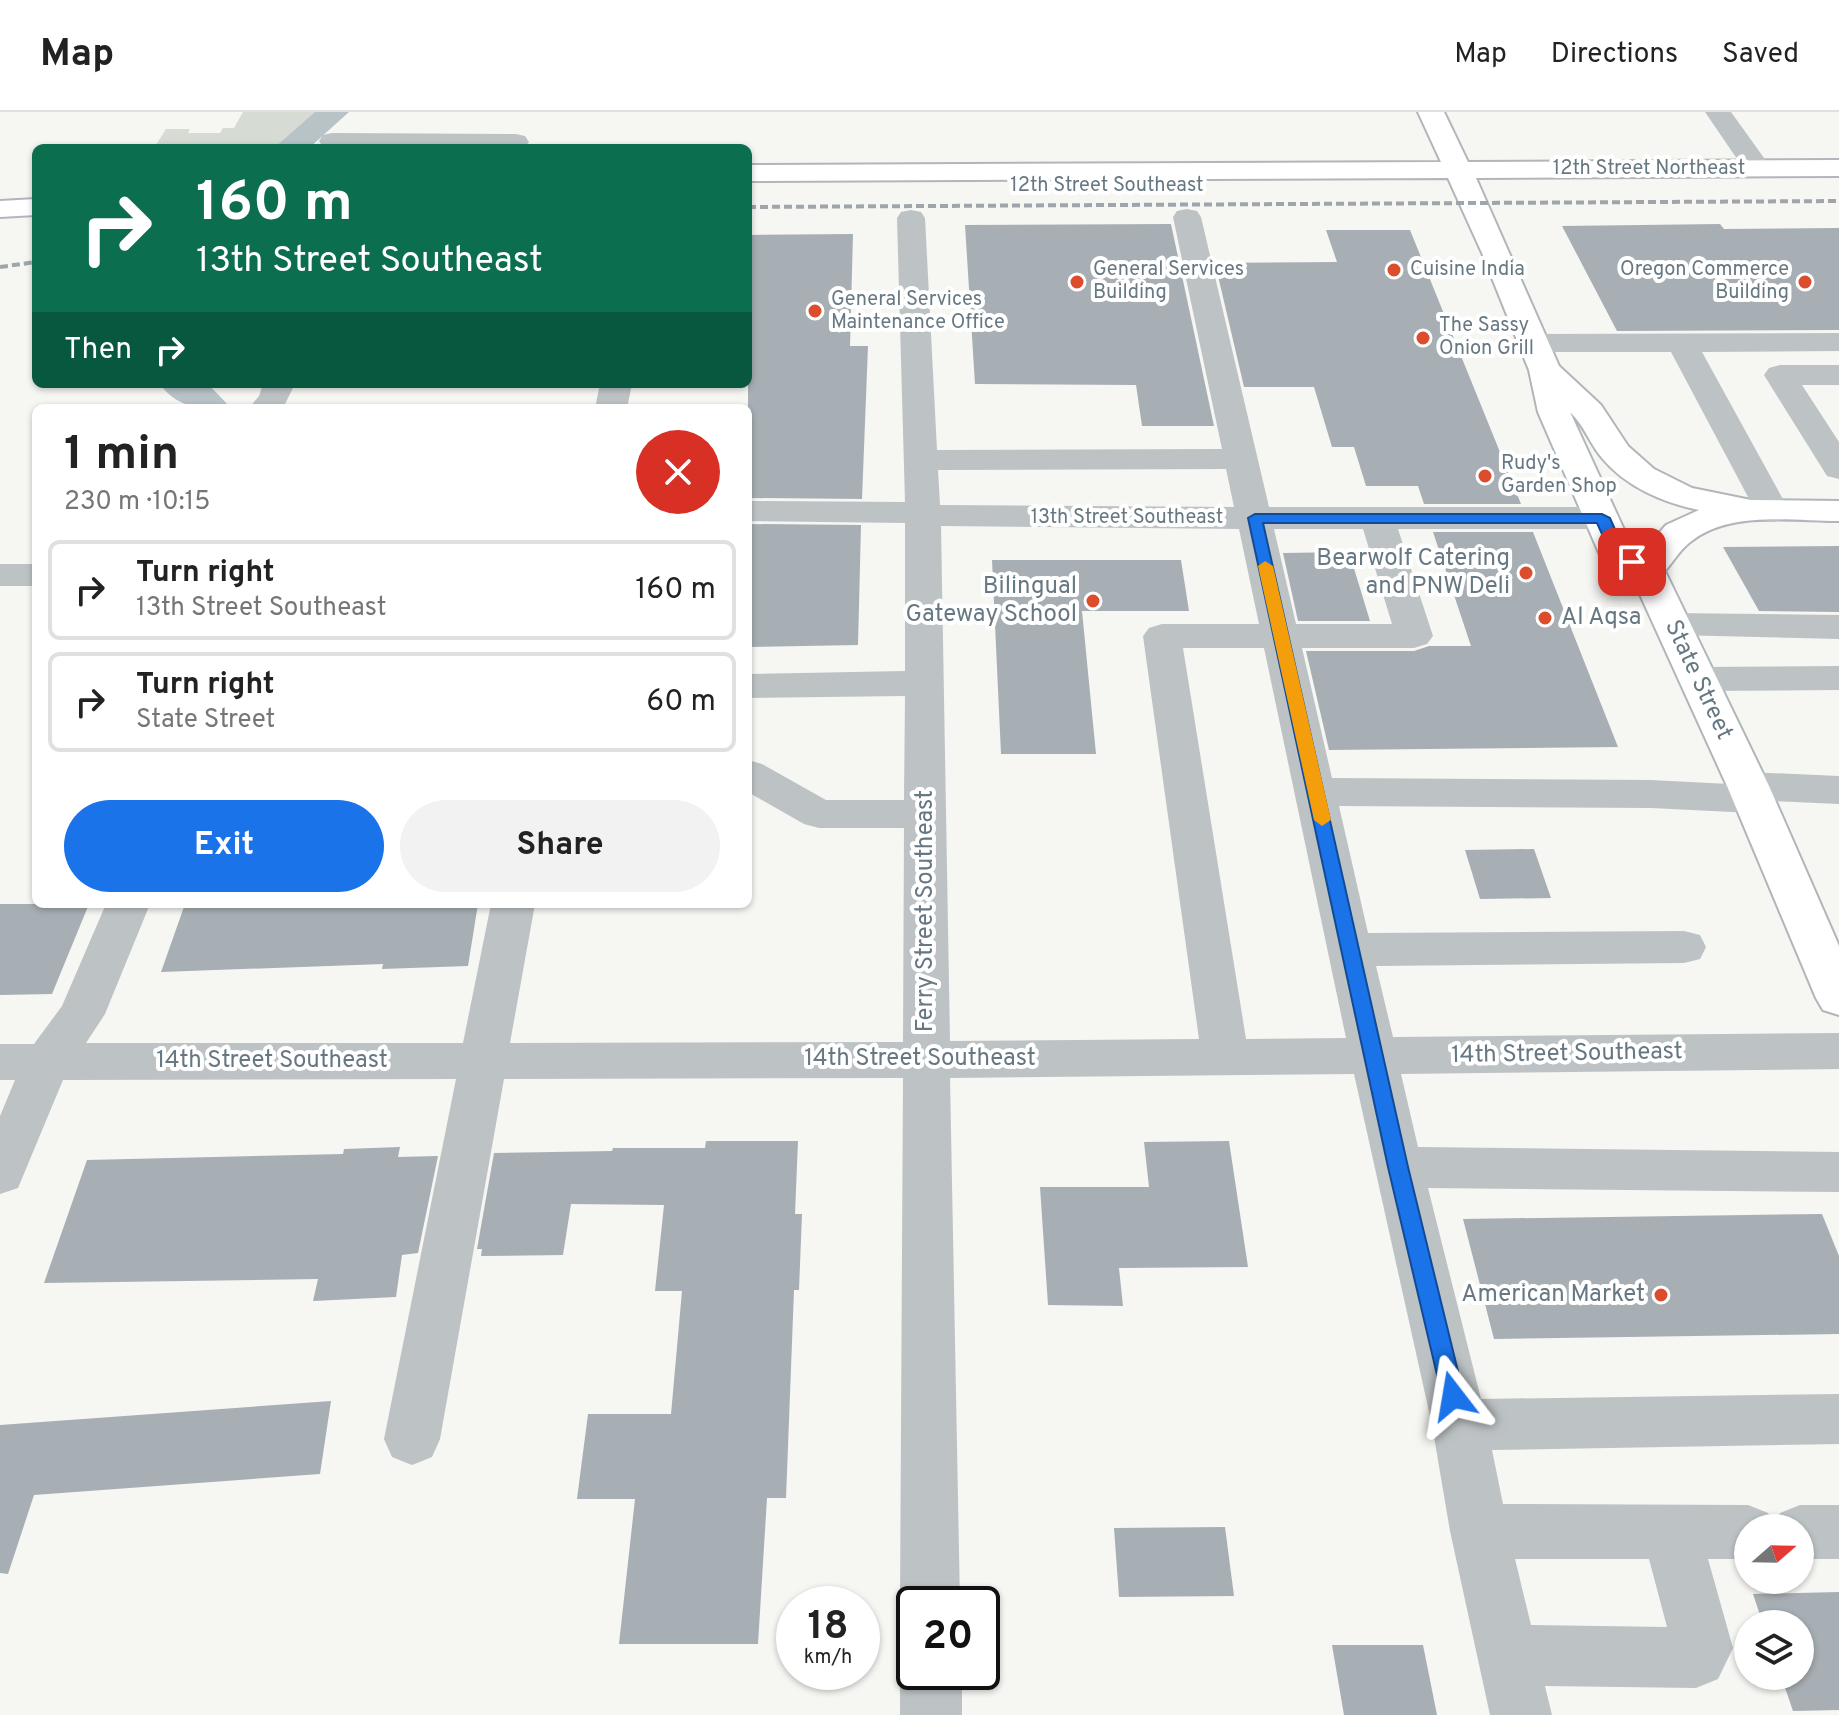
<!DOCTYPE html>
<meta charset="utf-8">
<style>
:root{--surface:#fff;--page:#f2f2f2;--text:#222;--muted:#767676;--line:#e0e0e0;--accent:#1a73e8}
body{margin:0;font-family:Overpass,sans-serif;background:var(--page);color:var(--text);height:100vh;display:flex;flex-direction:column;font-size:30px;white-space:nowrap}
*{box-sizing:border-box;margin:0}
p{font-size:26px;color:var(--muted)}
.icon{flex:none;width:44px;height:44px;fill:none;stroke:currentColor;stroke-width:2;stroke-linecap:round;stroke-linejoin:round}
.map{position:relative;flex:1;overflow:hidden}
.drawer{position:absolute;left:32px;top:292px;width:720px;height:504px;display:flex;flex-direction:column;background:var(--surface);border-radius:12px;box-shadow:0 2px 6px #0004}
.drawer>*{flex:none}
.guide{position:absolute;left:32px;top:32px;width:720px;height:244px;border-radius:12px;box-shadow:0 2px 6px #0004;background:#0b6e4f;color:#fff;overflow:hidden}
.needle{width:52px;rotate:70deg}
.fabs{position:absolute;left:1734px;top:1402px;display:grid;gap:16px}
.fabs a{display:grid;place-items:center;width:80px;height:80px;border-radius:50%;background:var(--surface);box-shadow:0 2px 6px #0004;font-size:40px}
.speed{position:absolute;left:776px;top:1474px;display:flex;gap:16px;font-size:40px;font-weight:700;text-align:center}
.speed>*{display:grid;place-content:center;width:104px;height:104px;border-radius:50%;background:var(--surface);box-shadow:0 2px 6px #0004;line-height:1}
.speed small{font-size:20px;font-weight:400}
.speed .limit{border:4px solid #111;border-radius:12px;background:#fff;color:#111}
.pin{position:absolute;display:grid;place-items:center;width:68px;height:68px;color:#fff;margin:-34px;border-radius:16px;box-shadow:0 4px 12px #0006}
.me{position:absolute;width:88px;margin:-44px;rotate:346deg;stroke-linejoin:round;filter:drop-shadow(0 0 6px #0008)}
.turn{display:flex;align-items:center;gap:28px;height:168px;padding:0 32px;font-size:36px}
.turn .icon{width:104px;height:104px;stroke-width:2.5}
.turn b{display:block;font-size:56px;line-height:68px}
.then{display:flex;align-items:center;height:76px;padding:0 32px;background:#0003;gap:16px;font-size:30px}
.round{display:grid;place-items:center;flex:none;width:84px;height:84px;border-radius:42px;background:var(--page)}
.summary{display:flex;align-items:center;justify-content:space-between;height:136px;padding:0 32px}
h1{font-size:48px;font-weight:700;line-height:60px}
.cta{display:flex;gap:16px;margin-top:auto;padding:16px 32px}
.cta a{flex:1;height:92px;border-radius:48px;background:var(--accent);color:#fff;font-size:32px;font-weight:700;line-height:92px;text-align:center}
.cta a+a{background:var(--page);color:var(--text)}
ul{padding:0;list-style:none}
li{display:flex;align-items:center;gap:24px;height:100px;margin:0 16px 12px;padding:0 16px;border:4px solid var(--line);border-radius:12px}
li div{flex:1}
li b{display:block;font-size:30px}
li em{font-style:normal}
header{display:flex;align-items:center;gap:48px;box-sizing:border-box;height:112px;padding:0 40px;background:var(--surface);border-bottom:2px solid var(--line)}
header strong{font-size:38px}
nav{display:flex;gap:44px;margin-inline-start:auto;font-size:28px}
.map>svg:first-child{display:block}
</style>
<header>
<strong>Map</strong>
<nav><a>Map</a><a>Directions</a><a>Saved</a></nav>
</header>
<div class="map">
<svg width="1839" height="1603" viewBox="0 0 1839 1603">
<rect width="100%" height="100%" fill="#f6f6f3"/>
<path fill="#d6dbd3" d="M243,0H326L280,36H154L166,17H190L188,21H220L223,16H234Z"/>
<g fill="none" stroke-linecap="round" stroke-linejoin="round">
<path fill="#b7c3c7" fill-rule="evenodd" d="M315,0H349L309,36H274Z
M160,272H208L231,296C203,296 178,298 160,272Z"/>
</g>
<path fill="#a7afb4" d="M1171,112L1214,314H1142L1136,273L975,272L965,113Z
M1720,112L1724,117L1839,116V218L1617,219L1562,114Z
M1326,118H1410L1521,392H1424L1418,374H1366L1354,335H1332L1314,275H1244L1215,151L1337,150Z
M853,122L850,234H868L862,387L748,386V123Z
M748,412L861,413L858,533L748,535Z
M1433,420H1533L1618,635L1329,638L1306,539H1414L1429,534H1471Z
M1839,434V500L1759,499L1723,435Z
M1349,440L1370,509H1298L1283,441Z
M992,448H1181L1189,499H1082L1096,642H1001Z
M1534,737L1551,786L1480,787L1465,738Z
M0,792H89L52,882L0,883Z
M185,792H478L468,854L382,857L383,852L161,860Z
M706,1029H798L795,1102H802L799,1178H794L786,1386H767L758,1532H619L635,1387H577L588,1302H671L682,1179H655L664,1093L571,1092L563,1143L481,1144L482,1137H477L494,1041L612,1039L613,1036H705Z
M1229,1029L1248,1155L1119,1156L1123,1194L1048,1193L1040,1075H1149L1144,1030Z
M400,1035L398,1045L438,1044L418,1141L402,1143L396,1185L313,1189L318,1167L44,1171L87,1048L343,1042L344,1037Z
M1822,1102L1839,1144V1222L1494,1227L1463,1107Z
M331,1289L320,1362L34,1383L8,1462L0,1461V1313Z
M1225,1415L1234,1484L1119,1485L1114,1416Z
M1839,1480V1598L1793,1599L1781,1564H1800V1512H1763L1753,1482Z
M1332,1533H1423L1437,1603H1344Z"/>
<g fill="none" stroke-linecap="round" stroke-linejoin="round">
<defs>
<path id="major" d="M1418,0H1444L1468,50L1839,48V64L1476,66L1559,254L1601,293L1628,334L1654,357L1692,376L1751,388L1839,389V409C1792,409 1728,398 1689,431C1679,439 1673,450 1665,459L1769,674L1839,834V903L1823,898L1816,886L1727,674L1632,465L1604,449L1599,441L1538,300L1529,258L1482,141L1448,66L748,69V53L1441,50ZM1570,300C1584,313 1590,332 1602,346C1626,375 1664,391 1699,398L1666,413L1642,441L1632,435Z
M36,87V103L0,105V89Z"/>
</defs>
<use href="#major" stroke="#b1b6ba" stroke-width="4"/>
<path fill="#bdc2c5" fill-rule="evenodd" d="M1705,0H1731L1772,57L1768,63H1748Z
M332,21L516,22L525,24L529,30L524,36L323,35L319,29L323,23Z
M1187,97L1197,99L1201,105L1269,395H1602L1614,399L1620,406L1614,413L1602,417H1398L1433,524L1427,532L1414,536H1302L1332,666L1651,668L1729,672L1733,664L1748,660L1839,664V692L1773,689L1768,697L1753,701L1651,696L1339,694L1368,821L1684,819L1700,823L1706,835L1700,847L1684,851L1376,854L1393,925L1839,921V957L1401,962L1418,1035L1839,1040V1080L1428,1076L1481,1287L1839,1282V1332L1492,1338L1503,1392L1748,1393L1768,1401L1774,1413L1780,1401L1800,1393H1839V1447H1800V1416H1748V1447H1708L1733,1536L1718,1567L1696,1576L1545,1574L1552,1603H1490L1450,1419L1432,1313L1354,962L950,966L960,1492H914V1515L909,1513L900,1492L903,966L504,967L440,1327L432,1345L412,1353L392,1345L384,1327L456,967L63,968L18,1076L0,1082V1004L15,968H0V932H34L62,894L106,792H150L105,902L86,931H463L491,792H535L510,931L903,930L904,716H819L804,712L748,680V648L762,652L826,688H904L905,584L748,586V562L905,559V411L748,409V389L905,390L897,106L901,100L911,98L921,100L925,106L937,338L1222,337L1173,105L1177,99ZM1226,357L1234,395L940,393L938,358ZM941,414L1239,417L1259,512H1162L1149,516L1143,524L1199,927L950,929ZM1274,417H1363L1392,512H1296ZM1183,536H1264L1346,926L1246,927ZM1515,1447H1649L1667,1515L1531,1513Z
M1839,221V239L1702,240L1790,400L1785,407L1773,410L1761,407L1756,400L1671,240H1535L1524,238L1519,231L1524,224L1535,222Z
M1780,253H1839V273H1802L1839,330V367L1827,364L1764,263L1769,256Z
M263,272H295L283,296H249L259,284Z
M600,272H632L627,296H595Z
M0,452H36V474H0Z
M1672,501L1839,503V527L1672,523L1659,520L1653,512L1659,504Z
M1839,554V578L1697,579L1683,576L1678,567L1683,558L1697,555Z
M914,1536V1560H962V1603H900V1560L909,1538Z"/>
<use href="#major" fill="#fff" fill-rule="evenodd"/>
<path stroke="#9fa6ab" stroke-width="4" stroke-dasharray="8 4" stroke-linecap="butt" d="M748,95L1839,89
M0,155L36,150"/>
</g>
<path fill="#1a73e8" stroke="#114b97" stroke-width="2" d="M1255,402H1602L1610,406L1624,438L1639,450L1632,454L1612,444L1597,411H1263L1408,1055L1464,1284L1461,1291L1453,1294L1445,1291L1442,1284L1388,1055L1248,406Z"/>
<path fill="#f59e0b" d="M1265,449L1273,454L1331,708L1322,714L1314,708L1258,454Z"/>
<g fill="#dc4d2e" stroke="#fff" stroke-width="3">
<circle cx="1394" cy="158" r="8"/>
<circle cx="1077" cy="170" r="8"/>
<circle cx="1805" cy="170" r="8"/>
<circle cx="815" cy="199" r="8"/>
<circle cx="1423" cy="226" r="8"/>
<circle cx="1485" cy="364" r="8"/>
<circle cx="1526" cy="461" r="8"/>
<circle cx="1093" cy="489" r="8"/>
<circle cx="1545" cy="506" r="8"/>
<circle cx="1661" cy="1183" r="8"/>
</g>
<g text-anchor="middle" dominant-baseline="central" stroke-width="8" stroke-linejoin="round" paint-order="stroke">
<g font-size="20" fill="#677883" stroke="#fff">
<text x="1649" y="57">12th Street Northeast</text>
<text x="1107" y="74">12th Street Southeast</text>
<text x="1127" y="406">13th Street Southeast</text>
</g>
<g font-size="20" fill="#677883" stroke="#fff" text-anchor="start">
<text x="1093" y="158">General Services<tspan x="1093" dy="23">Building</tspan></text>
<text x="1410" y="158">Cuisine India</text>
<text x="1789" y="158" text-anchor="end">Oregon Commerce<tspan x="1789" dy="23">Building</tspan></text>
<text x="831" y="188">General Services<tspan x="831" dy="23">Maintenance Office</tspan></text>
<text x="1439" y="214">The Sassy<tspan x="1439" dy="23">Onion Grill</tspan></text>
<text x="1501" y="352">Rudy's<tspan x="1501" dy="23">Garden Shop</tspan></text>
</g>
<g font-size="24" fill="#677883" stroke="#fff" text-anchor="end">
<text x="1510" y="447">Bearwolf Catering<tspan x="1510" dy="28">and PNW Deli</tspan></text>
<text x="1077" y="475">Bilingual<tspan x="1077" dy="28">Gateway School</tspan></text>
<text x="1561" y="506" text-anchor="start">Al Aqsa</text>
<text x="1645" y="1183">American Market</text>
</g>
<g font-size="24" fill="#677883" stroke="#fff">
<text transform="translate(1698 568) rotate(65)">State Street</text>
<text transform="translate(926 799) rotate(-90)">Ferry Street Southeast</text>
<text transform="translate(1567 942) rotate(-1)">14th Street Southeast</text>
<text x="920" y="947">14th Street Southeast</text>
<text x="272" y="949">14th Street Southeast</text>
</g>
</g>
</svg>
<div class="fabs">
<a><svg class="needle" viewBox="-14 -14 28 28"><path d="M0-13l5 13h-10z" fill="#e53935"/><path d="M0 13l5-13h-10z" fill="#767676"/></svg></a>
<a><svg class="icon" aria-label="layers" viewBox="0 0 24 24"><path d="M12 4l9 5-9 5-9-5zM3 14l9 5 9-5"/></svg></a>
</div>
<div class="speed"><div>18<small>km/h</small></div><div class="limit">20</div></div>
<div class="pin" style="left:1632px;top:450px;background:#d93025"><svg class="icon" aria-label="arrive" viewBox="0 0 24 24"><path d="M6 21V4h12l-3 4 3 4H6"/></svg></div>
<svg class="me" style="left:1453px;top:1284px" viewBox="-20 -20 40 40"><path d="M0-17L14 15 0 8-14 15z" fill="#1a73e8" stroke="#fff" stroke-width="4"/></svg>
<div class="guide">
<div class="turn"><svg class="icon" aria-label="right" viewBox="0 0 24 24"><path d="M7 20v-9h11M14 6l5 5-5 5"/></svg><div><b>160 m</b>13th Street Southeast</div></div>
<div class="then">Then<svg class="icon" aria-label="right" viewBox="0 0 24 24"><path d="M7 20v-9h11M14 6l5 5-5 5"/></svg></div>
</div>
<section class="drawer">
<div class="summary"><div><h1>1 min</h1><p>230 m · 10:15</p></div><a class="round" style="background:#d93025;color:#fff"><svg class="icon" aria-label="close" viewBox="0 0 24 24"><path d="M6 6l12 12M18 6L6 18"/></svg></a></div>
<ul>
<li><svg class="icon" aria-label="right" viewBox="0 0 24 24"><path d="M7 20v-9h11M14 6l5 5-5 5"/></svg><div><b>Turn right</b><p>13th Street Southeast</p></div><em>160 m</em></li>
<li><svg class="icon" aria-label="right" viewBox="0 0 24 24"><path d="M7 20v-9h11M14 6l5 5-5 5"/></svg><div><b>Turn right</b><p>State Street</p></div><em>60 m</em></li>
</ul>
<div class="cta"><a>Exit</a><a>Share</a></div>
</section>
</div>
